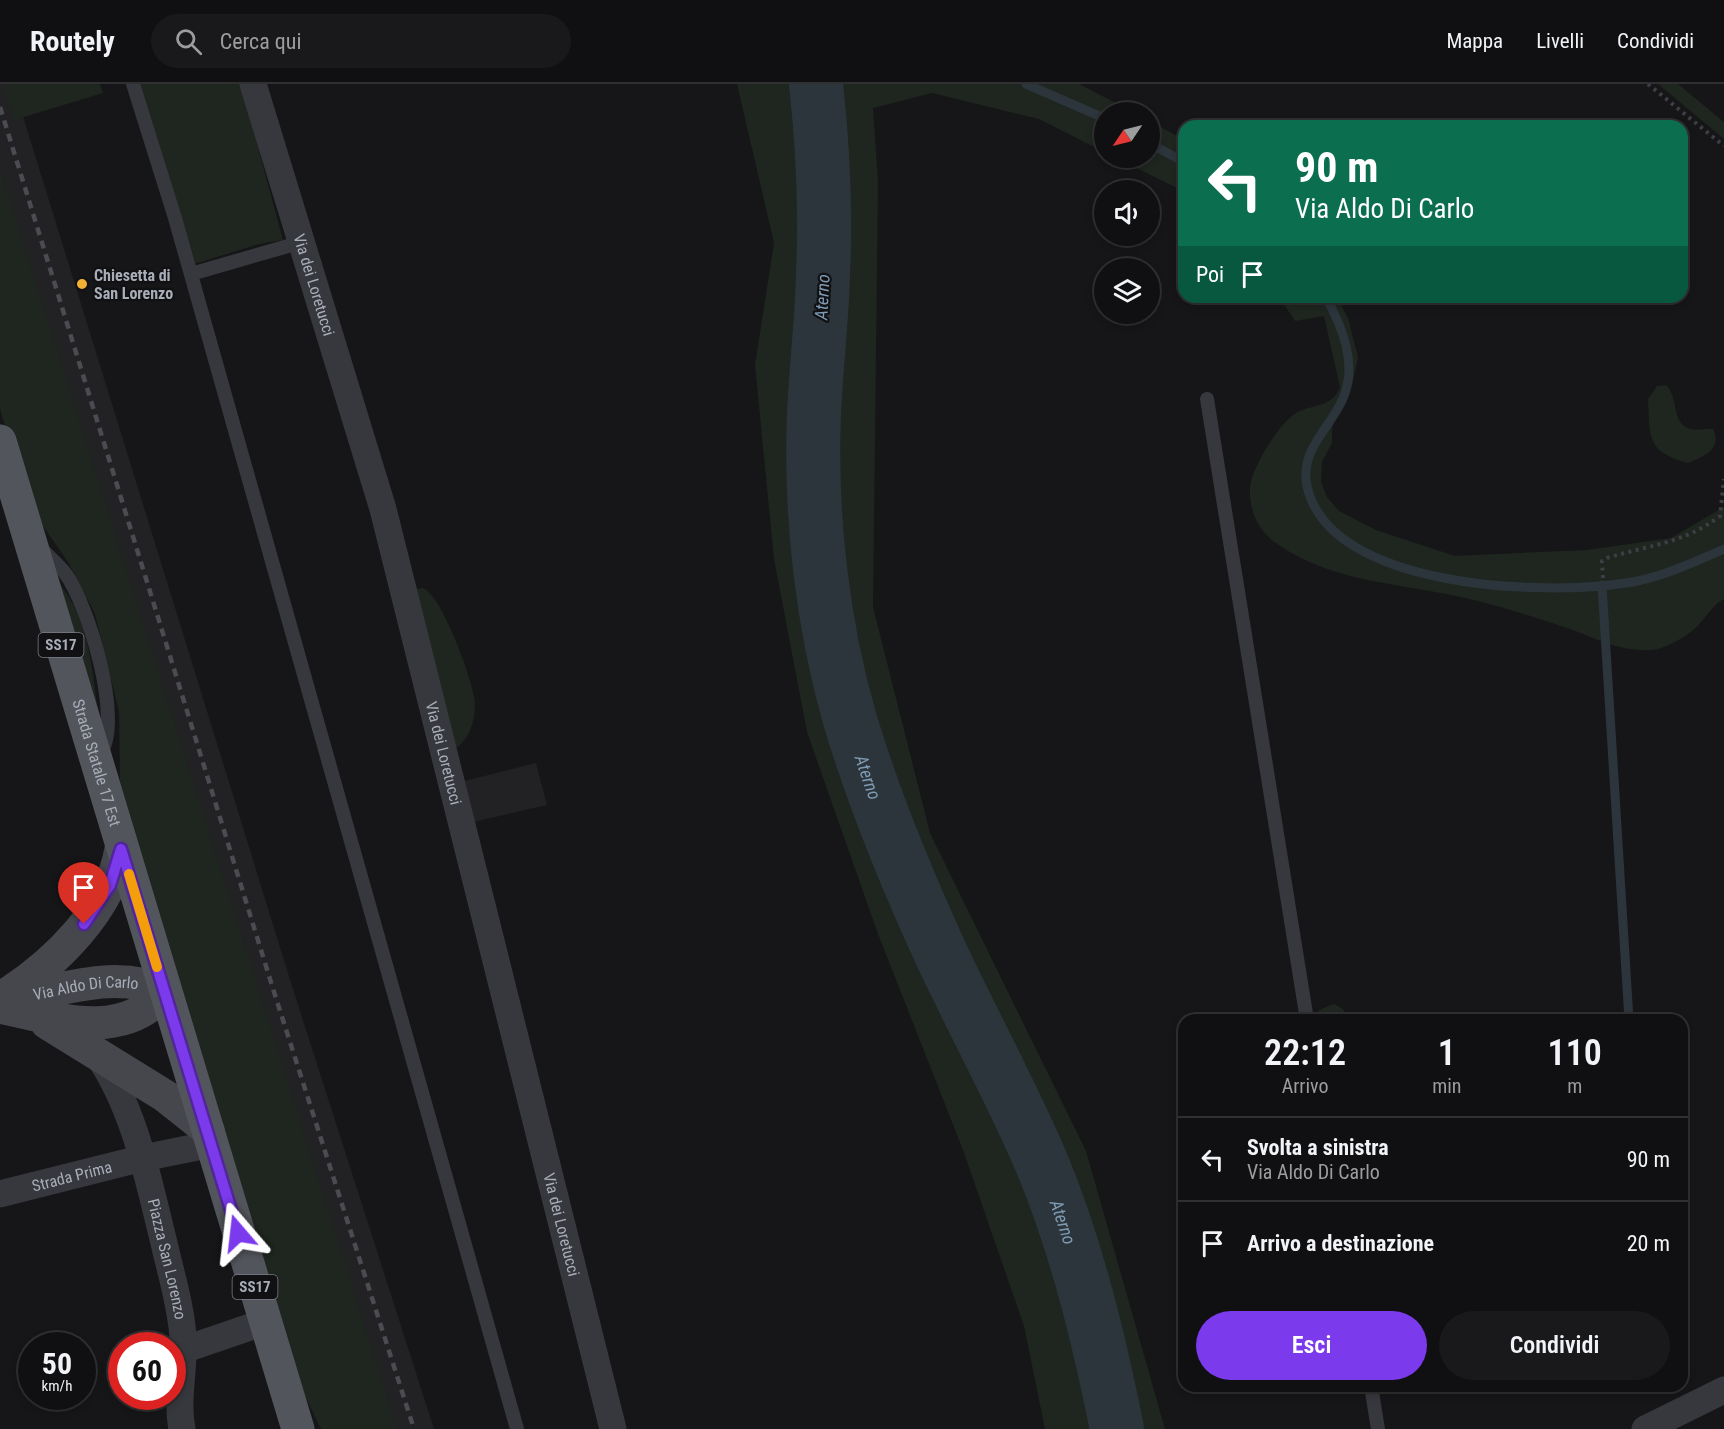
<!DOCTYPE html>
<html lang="it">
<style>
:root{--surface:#101012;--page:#19191b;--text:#f1f3f6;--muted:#9c9d9f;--line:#303032;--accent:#7c3aed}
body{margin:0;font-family:"Roboto Condensed",sans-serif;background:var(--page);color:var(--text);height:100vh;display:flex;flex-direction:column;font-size:22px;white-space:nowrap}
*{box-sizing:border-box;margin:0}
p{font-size:20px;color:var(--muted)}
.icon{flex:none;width:33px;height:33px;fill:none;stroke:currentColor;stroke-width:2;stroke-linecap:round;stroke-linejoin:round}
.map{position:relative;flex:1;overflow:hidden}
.sheet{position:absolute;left:1178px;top:930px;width:510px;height:378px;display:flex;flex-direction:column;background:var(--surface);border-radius:18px;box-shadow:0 3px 9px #0003,0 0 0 2px var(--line)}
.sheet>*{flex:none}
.hud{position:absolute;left:1178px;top:36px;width:510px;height:183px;border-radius:18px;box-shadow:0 3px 9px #0003,0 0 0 2px var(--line);background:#0b6e4f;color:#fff;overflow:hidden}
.needle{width:39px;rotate:235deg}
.tools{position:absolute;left:1094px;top:18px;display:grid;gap:12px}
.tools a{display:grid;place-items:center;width:66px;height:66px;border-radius:50%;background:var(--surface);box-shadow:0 3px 9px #0003,0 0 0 2px var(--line);font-size:30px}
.speed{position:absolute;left:18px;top:1248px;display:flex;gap:12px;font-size:30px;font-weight:700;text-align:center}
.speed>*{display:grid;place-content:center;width:78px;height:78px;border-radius:50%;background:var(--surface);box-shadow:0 3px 9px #0003,0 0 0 2px var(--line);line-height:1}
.speed small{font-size:15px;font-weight:400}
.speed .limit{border:9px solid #d22;background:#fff;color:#111}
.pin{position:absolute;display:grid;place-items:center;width:51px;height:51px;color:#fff;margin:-62px -26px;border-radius:50% 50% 50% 0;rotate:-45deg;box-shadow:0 0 6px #0007}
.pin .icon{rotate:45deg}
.me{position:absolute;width:66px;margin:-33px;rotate:343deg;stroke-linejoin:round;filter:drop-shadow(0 0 4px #0008)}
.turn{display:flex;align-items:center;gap:21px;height:126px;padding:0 18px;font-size:27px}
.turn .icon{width:78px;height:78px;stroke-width:2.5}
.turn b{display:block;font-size:42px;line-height:51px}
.then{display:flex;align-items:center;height:57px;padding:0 18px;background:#0003;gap:12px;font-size:22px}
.eta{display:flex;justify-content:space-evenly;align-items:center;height:102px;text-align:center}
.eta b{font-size:36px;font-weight:600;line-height:42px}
.button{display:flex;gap:12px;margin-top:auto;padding:12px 18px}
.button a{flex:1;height:69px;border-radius:36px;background:var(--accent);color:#fff;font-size:24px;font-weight:600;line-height:69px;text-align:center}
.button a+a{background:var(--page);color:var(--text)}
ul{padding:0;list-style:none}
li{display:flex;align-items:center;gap:18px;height:84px;padding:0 18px;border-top:2px solid var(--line)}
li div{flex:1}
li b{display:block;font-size:22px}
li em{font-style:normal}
header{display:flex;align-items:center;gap:36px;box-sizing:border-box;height:84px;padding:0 30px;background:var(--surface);border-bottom:2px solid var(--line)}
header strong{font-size:28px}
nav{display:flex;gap:33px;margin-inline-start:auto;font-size:21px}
.search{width:420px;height:54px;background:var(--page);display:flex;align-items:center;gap:15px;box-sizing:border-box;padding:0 21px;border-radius:33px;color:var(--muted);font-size:22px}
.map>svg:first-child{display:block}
</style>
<header>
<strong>Routely</strong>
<div class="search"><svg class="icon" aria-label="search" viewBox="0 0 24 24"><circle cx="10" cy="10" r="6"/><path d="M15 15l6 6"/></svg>Cerca qui</div>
<nav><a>Mappa</a><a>Livelli</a><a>Condividi</a></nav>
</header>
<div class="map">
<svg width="1724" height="1345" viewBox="0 0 1724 1345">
<rect width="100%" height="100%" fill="#161618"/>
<path fill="#222225" d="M0,0H13L292,902L434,1345H394L0,87Z
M536,679L547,721L469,739L457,699Z"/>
<path fill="#1e261f" d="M3,0H100L103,9L14,36Z
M137,0H241L283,156L259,160L194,180Z
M737,0H1079L1133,28H1104V68L1039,35L932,9L873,24L878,97L873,523L930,749L1086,1067L1165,1345H1045L1024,1242L963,1066L878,850L807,648L774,475L755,281L774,159Z
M1658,0H1678L1724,38V55Z
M1149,37L1183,55V107L1116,74H1149Z
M0,85L397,1345H321L305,1312L120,697L119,628L95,530L68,478L29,422L0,325Z
M1279,213H1337L1348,234L1358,273L1352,302L1337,329L1332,344V359L1322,378L1321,398L1327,413L1339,427L1376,446L1455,472L1587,466L1671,454L1724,423V515C1711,521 1704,538 1692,547C1684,554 1662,566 1652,566C1616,567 1601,556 1570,545C1537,534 1503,523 1470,515C1404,499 1333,500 1276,459C1258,447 1249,426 1250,405C1250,386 1279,339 1296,329C1312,320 1332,324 1340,303L1324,232L1295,237Z
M1666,301C1680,315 1670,338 1690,345C1699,347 1707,344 1713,345C1723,365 1703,373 1688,379C1647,368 1650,354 1648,315L1657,302Z
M59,499C88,534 93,586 98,630Z
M423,504C442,512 470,590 474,612C477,631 472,651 458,663L447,662L408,506Z
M1334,920L1343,925L1349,936H1315L1319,926Z"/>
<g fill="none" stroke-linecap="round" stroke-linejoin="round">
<path stroke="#2c353c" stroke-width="9" d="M1026,0L1104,34
M1149,59L1184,78
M1326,213C1342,243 1357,278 1344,312C1333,342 1299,364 1307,402C1329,505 1543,512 1626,499C1660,494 1692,479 1724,465
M1602,501L1629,936"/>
<path stroke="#2c353c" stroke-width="54" id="s1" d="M816,0C823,63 826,126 823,190C822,236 816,283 814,330C810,431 822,539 850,636C874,716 907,796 942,872C974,940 1010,1006 1040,1075C1076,1160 1099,1255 1117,1345"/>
<path stroke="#3d3f44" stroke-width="4" stroke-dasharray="3 4.5" stroke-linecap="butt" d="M1648,0L1724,62
M1603,494L1602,477L1607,474C1649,461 1683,460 1720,432L1724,395"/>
<path stroke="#37383d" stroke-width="14" d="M133,0L175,134L517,1345
M191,190L302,158
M1207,315L1307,936
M42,465C49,473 58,480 65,489C88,520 124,637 100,670
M1371,1302L1378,1345"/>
<g stroke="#37383d" stroke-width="27">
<path id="s2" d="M253,0L383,425L613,1345"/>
<path id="s3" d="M97,970C135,1025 148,1095 164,1159C171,1190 181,1222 183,1253C185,1284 176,1315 182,1345"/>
<path id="s4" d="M0,1110L143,1074L212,1060"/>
<path d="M183,1266L265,1238"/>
<path d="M1645,1345L1724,1306"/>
</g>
<g stroke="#45474d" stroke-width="33">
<path d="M4,912C55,880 111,825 121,765"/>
<path id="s5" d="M0,916C55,910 112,883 165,908C122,958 56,935 0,923"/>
<path d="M47,939L165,1012L208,1046"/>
</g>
<path stroke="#53555c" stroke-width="33" id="s6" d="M0,357L298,1345"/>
<path stroke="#4a4c52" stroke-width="4.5" stroke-dasharray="8 6" stroke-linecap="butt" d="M0,23L274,908L414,1345"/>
</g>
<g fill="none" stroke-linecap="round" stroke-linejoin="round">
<defs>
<path id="route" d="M84,840L110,801L121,765L238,1149"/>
</defs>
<use href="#route" stroke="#51269a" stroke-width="15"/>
<use href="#route" stroke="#7c3aed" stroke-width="10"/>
<path stroke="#f59e0b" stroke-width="10" d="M129,790L157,883"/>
</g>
<circle fill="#f2b134" stroke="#111113" stroke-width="2" cx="82" cy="200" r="6"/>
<g text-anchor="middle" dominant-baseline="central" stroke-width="4.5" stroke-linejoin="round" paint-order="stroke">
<g fill="#111113" stroke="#7b7e86" stroke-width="1.5">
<rect x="38.5" y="549" width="45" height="24" rx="4.5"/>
<rect x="232.5" y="1191" width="45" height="24" rx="4.5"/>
</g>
<g font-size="15" font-weight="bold" fill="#a8adb8">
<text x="61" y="561">SS17</text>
<text x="255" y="1203">SS17</text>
</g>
<g font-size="16" font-weight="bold" fill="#a8adb8" stroke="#111113" text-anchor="start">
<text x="94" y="191">Chiesetta di<tspan x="94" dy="18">San Lorenzo</tspan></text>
</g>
<g font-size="16" fill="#a8adb8" stroke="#111113">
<text stroke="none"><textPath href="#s2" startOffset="210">Via dei Loretucci</textPath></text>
<text stroke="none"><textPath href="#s2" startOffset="696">Via dei Loretucci</textPath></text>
<text stroke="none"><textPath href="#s6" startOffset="336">Strada Statale 17 Est</textPath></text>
<text stroke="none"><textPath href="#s5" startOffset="87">Via Aldo Di Carlo</textPath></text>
<text stroke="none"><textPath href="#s4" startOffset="74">Strada Prima</textPath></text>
<text stroke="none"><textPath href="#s2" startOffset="1182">Via dei Loretucci</textPath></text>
<text stroke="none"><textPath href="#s3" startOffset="218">Piazza San Lorenzo</textPath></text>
</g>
<g font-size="18" font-style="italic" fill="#7f9bb3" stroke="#111113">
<text transform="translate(822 213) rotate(-87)">Aterno</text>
<text stroke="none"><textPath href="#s1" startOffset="700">Aterno</textPath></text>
<text stroke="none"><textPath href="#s1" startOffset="1186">Aterno</textPath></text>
</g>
</g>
</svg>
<div class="tools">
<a><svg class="needle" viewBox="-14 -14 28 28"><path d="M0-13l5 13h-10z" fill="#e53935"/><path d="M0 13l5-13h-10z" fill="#9c9d9f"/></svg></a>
<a><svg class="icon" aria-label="sound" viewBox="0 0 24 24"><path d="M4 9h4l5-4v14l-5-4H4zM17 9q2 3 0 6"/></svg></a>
<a><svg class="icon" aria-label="layers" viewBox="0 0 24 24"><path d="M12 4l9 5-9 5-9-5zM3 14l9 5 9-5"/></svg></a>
</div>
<div class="speed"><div>50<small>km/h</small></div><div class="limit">60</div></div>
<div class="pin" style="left:84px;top:840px;background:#d93025"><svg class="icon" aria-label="arrive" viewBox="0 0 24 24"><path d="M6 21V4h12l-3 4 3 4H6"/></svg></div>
<svg class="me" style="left:238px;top:1149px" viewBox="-20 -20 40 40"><path d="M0-17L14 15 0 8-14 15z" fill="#7c3aed" stroke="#fff" stroke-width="4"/></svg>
<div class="hud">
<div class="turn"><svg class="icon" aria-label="left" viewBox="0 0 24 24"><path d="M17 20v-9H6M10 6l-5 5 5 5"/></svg><div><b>90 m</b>Via Aldo Di Carlo</div></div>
<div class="then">Poi<svg class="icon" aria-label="arrive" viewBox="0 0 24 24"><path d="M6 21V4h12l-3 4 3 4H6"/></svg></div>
</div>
<section class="sheet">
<div class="eta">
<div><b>22:12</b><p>Arrivo</p></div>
<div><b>1</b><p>min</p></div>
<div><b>110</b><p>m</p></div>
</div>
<ul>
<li><svg class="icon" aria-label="left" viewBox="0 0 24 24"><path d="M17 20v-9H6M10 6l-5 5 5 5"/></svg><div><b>Svolta a sinistra</b><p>Via Aldo Di Carlo</p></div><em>90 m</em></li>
<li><svg class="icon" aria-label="arrive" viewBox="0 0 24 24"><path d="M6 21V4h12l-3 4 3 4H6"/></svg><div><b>Arrivo a destinazione</b></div><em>20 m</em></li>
</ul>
<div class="button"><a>Esci</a><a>Condividi</a></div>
</section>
</div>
